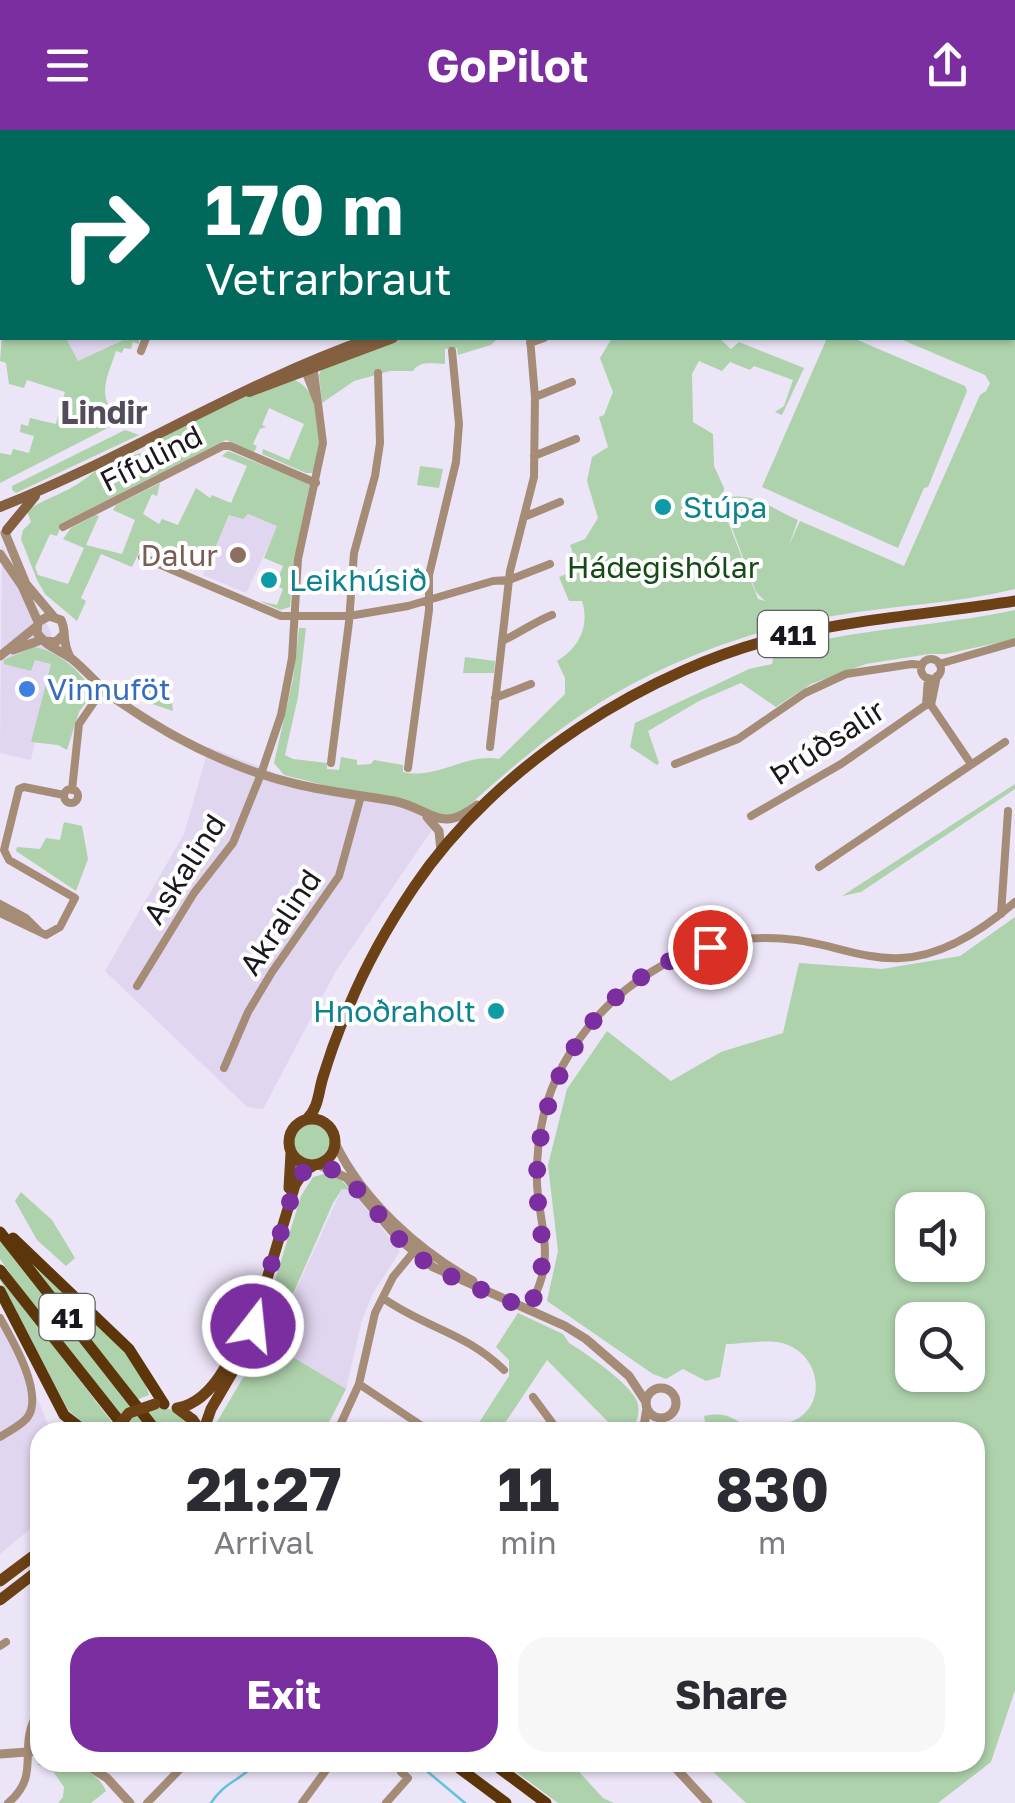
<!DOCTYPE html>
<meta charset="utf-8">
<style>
:root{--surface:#fff;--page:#f7f7f7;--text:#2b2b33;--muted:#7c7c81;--accent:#7a2e9f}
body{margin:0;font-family:"Golos Text",sans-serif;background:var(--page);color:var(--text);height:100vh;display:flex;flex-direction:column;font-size:38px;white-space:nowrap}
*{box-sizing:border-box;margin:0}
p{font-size:32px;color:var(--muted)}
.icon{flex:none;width:55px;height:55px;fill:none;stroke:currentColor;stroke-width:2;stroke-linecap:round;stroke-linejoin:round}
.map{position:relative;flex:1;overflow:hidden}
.panel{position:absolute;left:30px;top:1292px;width:955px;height:350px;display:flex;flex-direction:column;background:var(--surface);border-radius:30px;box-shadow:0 2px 8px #0004}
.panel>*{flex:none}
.top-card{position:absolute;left:0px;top:0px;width:1015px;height:210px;box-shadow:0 2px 8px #0004;background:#00695c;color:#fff;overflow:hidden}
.controls{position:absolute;left:895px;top:1062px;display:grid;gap:20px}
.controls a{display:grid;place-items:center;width:90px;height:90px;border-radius:20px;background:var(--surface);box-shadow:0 2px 8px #0004;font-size:50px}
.pin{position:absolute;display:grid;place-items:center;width:85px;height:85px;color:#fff;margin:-42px;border:5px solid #fff;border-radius:50%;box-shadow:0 2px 10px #0007}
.me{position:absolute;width:110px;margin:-55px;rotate:16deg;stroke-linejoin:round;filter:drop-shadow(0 0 8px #0008)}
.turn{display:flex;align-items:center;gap:35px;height:210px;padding:0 40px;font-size:45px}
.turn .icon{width:130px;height:130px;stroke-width:2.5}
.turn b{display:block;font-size:70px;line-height:85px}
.eta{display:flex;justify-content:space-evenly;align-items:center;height:170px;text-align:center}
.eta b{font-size:60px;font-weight:700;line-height:70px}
.cta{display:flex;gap:20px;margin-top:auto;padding:20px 40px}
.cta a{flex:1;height:115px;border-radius:30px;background:var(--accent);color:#fff;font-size:40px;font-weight:700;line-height:115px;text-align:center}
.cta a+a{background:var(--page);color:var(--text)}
header{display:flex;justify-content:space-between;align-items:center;height:130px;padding:0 40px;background:var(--accent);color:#fff;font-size:45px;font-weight:700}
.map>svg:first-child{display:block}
</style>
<header><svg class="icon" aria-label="menu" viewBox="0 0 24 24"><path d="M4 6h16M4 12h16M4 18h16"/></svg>GoPilot<svg class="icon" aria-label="share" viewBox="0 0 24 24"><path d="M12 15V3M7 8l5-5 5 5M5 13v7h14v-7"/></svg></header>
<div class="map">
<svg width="1015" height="1673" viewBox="0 0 1015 1673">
<rect width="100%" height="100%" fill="#ece4f7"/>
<path fill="#e0d6ef" d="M66,208H136L78,231Z
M230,384H247L278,396L246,463L203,445Z
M2,415L51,502L52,534L31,630L0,623Z
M209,617L291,649L442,685L336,841L263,979L247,977L105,841L184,704Z
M342,1059L351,1060L400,1121L372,1165L362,1190L346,1259L271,1215Z
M0,1196L26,1241L51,1302H40V1391L0,1424Z"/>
<path fill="#aed2ac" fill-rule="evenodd" d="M0,0H153V2H2L0,59Z
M1012,46H1015V459C955,474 894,475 833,486C745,501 652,536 578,587C535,616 498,650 459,684L446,686L284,645L274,633L293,549L299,498H306L298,567L285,625L293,629L327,633V639L339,640L341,627L357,630V635L371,634L374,630L403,635V642C437,650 465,623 499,629L565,564V548L557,531C579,518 590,496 582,471H569L559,447L579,439L570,415L585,409L598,388L587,351L592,327L608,317L599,287L604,285L613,262L600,228L612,208H719L731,219L739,212L804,238L782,285L775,282L784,276L793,250L754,236L750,240L730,232L722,241L699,231L692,244L693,292L713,304L714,336L724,358L722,376L758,469L765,471L756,462L724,377L727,368C753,361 774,380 798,390L789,415L800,391L904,436L980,265L986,261L990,253L985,245L898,208H1012Z
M2,204V208H66L78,231L128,208H139V214L133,212L131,219L124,218L122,223L116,221C109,243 97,263 113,282L131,286L0,353V323L11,325L13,319L29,323L34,306L20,302L21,294L28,296L30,288L56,294L65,262L27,250L24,258L9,254L6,233L0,231Z
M400,208H498L491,215L458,225L457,218L445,219V234C433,234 420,230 413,241H390L354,251L322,273L319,245L322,238Z
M827,208H853L965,256L967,261L928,357L924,358L898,418L762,357Z
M295,250C326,265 321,315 315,343H306L262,324L263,319L289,330L304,294L269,278L262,295L266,297L260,299L253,314L257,316L254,322L226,310L62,393L57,406L50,404L35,437L38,445L68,454L84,418L63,409L71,398L96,385L99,386L86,415L122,424L135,390L113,380L116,375L160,353L157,366L152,364L143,384L159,394L162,389L178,395L196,358L210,368L212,365L231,373L247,336L222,326L228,321L310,354L294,432L290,477L280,480L259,471L277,475L283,459L275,455L283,436L264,428L277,396L248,384L243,389L229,385L213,423L198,416L189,436L142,416L132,437L101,424L81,468L86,471L77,491L45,464L37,450L21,409L23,400L31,392L27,381C42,370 60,365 76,355C88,348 97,338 109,332C127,324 154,326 164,305L238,269Z
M125,300L139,305L16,363L12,360V356Z
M420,336L443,339L439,358L417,355Z
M1015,480V509L946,524H929L866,534L811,554L776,577L741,553L699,571L648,601L659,633L657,635L630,617L635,593L749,539L772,534L774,522C853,498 935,497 1015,480Z
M34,517C58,521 82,541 93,563L79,582L67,620L58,615L31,612L51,534L35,530L31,541L4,534V530Z
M465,527L495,531L494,543H463Z
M133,550L172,571L173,581L152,574L128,559L127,556Z
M1015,654V659L861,762L842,766Z
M64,692L82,696L88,729L76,761L16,721L17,717L40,719L46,708L60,710Z
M1015,787V1560L991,1632L938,1673H746L704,1633L975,1632V1302H707L704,1286C735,1280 733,1295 756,1297C764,1298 779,1295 787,1293C830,1281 822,1223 782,1213C766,1209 743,1214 726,1214L720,1247L706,1251L683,1239L666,1249L653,1244L547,1171L558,1121L548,1035L567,959L607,901L671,951L721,922L783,903L799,833L882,839L960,826ZM912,1080H968V1135H912ZM968,1190V1245H912V1190Z
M293 1012a19 19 0 1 1 38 0a19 19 0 1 1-38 0Z
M328,1043L335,1044L351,1060L342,1059L333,1073L271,1214L346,1259L324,1302H211L247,1241L301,1066L313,1047Z
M21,1062L52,1090L75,1128L66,1136L37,1110L15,1071Z
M0,1106L151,1302H134L60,1212L11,1145L0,1129Z
M23,1121C59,1155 138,1219 149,1265L133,1271L49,1160Z
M2,1149L111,1291L107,1301L83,1293L68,1280L0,1150Z
M518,1183L563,1204L569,1213C587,1224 628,1252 637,1271C641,1281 636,1293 633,1302H618L547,1230L499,1302H473L509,1246V1230L496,1217Z
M160,1276L181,1283L198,1302H163L143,1280Z
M39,1626L40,1632C65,1632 95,1636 106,1661L91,1673H58L63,1667L64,1657L50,1637L38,1635Z
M504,1633H571L603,1668L614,1673H558Z"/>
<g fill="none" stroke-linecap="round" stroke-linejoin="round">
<path stroke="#63c3db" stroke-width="2.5" d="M1012,24H1015
M416,1632L465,1673
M211,1673C225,1651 241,1651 257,1632"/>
<path stroke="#a58c77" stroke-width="8" d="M387,0L388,2
M470,0L472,2
M583,0L589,2
M677,2L680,0
M0,168L2,166
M530,213L544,208
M141,221L146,208
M304,238L317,271
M535,267L572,252
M534,326L576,309
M524,387L560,372
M63,397L223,316H230L316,353
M142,427L281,486H349L408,476L493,451L509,450L550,434
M502,511C520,503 534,492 552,485
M921 539a10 10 0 1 1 20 0a10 10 0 1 1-20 0Z
M939,534L1015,512
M495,568L531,554
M926,575L928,548
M931,575L971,634
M931,575L937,546
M490,617L510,441L534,347L535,267L530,208
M331,633L349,492L354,423L375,346L380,313L378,243
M675,634L738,609L805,563L846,544L912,534L922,535
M408,638L429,480V445L456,332L459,294L452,221
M64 666a7 7 0 1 1 14 0a7 7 0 1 1-14 0Z
M72,660L79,594L103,559
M751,686L841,634L926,575H931
M819,737L1005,612
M0,774L26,788L39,801
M0,783L46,805L60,797L75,768L9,730L4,720L19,659L24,657L64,665
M1001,784L1008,681
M137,856L194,763L233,713L261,644L281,585L292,528L298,429L323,313L313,234
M224,938L248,882L272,842L339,746L361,666
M383,1168C425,1198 465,1202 504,1240
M529,1180C535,1166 542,1152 544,1137C548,1109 538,1081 537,1053C536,1013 543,971 563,935C609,852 699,797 796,810C831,814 864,830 901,828C944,826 984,799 1015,772
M0,1188C12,1209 45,1265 27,1288C20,1296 9,1301 0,1307
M359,1254L431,1302
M533,1267L559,1302
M337,1302L359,1254L375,1183L393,1147L416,1119
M0,1516L6,1512
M8,1673C44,1643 14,1617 40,1579
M147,1673L187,1632
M302,1673L332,1632
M386,1673L408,1648L401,1642"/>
<path stroke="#a58c77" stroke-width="9" d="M331,0L332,2
M851,0V2
M5,403L26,454L53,486
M0,424L22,456L38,492
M62,506L56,512L44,511L37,503L38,492L49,486L61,490C67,502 61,510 70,527
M46,513C54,519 64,523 72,529C88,542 100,558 117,570C170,607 233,639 296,654C328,662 361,665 394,671C432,679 440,705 477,675
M13,520L41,510
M0,526L37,496
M427,687L439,701L441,721
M335,1013C363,1071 418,1120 473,1151
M319,1035L347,1048L398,1108L433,1137L565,1196L586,1209L629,1246L646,1272
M646 1273a15 15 0 1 1 30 0a15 15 0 1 1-30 0Z
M643,1302L647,1278
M0,1624L40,1621
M82,1632L107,1648L130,1673
M670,1632L708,1673"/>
<path stroke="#846040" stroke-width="10" d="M1012,37L1015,36
M249,262L393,208
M0,377C127,327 242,253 371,208
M7,400L35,366"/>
<path stroke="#6b4115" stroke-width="11" d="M289 1012a23 23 0 1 1 46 0a23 23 0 1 1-46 0Z
M307,989C319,977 318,963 323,947C330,924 339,899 349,876C366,835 389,794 414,757C495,636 650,536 790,505C864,488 940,483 1015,471
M289,1058L291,1023
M177,1278L193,1290L201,1302
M178,1278C221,1269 239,1208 253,1171
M203,1302L211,1279L246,1219L295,1055L304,1041L313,1036
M0,1451L40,1421
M0,1470L40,1439"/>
<path stroke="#5d350a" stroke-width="11" d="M0,1102L157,1302
M13,1108L129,1219L164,1274
M0,1140L128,1302
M0,1161L64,1285L86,1302
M451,1632L506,1673
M491,1632L546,1673"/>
<path stroke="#6b4115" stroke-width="11" d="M114,1302L129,1283L155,1274"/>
</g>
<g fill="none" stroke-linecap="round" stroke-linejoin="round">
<path stroke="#7a2e9f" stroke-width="18" stroke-dasharray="0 32.4" d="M253,1196L295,1055L304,1041L319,1034C362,1048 381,1097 416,1125C450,1151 491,1162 529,1180C553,1122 538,1109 537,1052C536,946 604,842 710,817"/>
</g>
<g fill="#0f9aa8" stroke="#fff" stroke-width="4">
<circle cx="663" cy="377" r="10"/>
<circle cx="269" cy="450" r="10"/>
<circle cx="496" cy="881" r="10"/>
</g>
<circle fill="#8d6e63" stroke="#fff" stroke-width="4" cx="238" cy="425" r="10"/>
<circle fill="#3f7fe0" stroke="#fff" stroke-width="4" cx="27" cy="559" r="10"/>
<g text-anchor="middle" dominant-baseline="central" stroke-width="8" stroke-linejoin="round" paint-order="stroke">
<g fill="#fff" stroke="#5f5d62" stroke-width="2.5">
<rect x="758" y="481" width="70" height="46" rx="8"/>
<rect x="39.5" y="1164" width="55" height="46" rx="8"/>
</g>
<g font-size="28" font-weight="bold" fill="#1a171e">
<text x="793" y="504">411</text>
<text x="67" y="1187">41</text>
</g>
<g font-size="30" fill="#1a171e" stroke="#fff">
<text transform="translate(151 328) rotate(-27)">Fífulind</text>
<text transform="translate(827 612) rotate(-33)">Þrúðsalir</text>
<text transform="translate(184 739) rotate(-57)">Askalind</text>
<text transform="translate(280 792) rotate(-56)">Akralind</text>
</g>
<g font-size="30" fill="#0d838f" stroke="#fff" text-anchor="start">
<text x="683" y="377">Stúpa</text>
<text x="289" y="450">Leikhúsið</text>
<text x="476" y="881" text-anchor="end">Hnoðraholt</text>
</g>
<g font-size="30" fill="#785e54" stroke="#fff" text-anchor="end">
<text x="218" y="425">Dalur</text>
</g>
<g font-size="30" fill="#144b16" stroke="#fff">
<text x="663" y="437">Hádegishólar</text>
</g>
<g font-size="30" fill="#366cbe" stroke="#fff" text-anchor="start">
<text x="47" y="559">Vinnuföt</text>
</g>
<g font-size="32" font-weight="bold" fill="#534c5c" stroke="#fff">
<text x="104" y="282">Lindir</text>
</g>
</g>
</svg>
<div class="controls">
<a><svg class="icon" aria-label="sound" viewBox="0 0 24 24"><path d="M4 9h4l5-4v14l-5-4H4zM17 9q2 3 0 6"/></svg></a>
<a><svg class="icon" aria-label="search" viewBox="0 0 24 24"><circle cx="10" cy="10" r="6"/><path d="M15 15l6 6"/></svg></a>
</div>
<div class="pin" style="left:710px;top:817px;background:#d93025"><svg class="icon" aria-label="arrive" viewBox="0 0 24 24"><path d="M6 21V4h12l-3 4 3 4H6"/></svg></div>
<svg class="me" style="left:253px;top:1196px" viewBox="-20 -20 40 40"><circle r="17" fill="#7a2e9f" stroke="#fff" stroke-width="3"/><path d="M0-11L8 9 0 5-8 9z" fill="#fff"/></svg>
<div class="top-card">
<div class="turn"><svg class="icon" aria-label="right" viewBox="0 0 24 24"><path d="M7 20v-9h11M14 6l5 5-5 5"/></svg><div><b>170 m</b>Vetrarbraut</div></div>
</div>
<section class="panel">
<div class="eta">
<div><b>21:27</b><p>Arrival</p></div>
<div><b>11</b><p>min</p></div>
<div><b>830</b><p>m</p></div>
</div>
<div class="cta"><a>Exit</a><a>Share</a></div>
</section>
</div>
